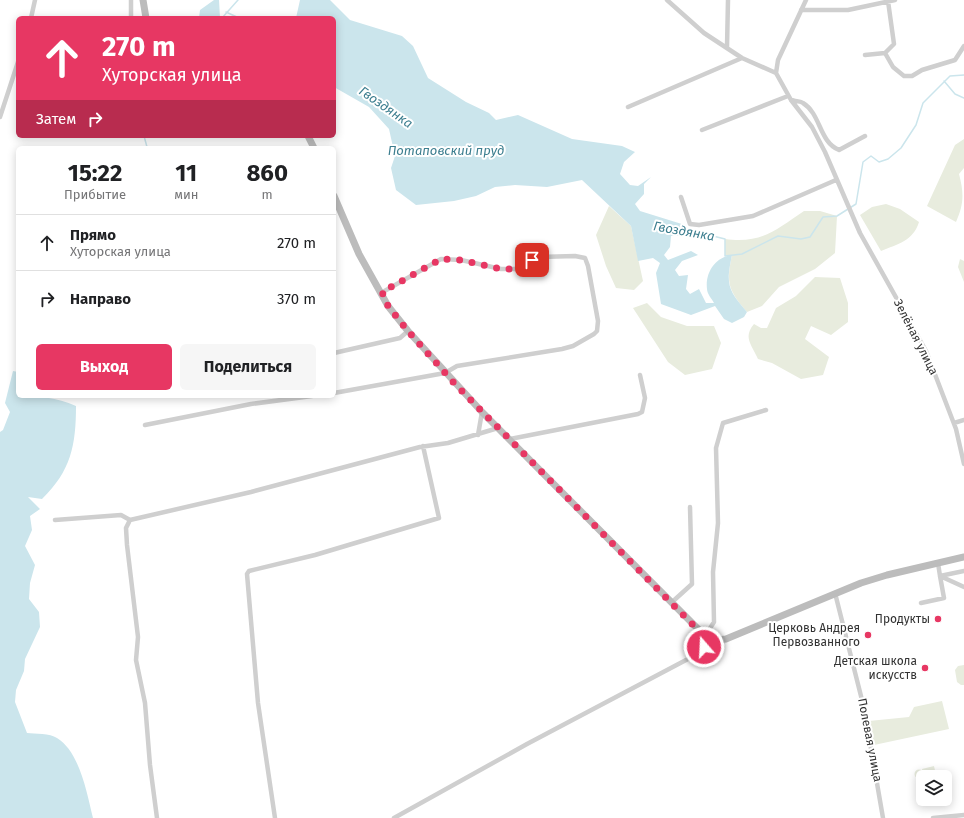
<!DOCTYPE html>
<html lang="ru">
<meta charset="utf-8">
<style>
:root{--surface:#fff;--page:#f6f6f6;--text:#202124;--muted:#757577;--line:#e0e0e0;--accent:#e73763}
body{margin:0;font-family:"Fira Sans",sans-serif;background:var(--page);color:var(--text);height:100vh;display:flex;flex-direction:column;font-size:15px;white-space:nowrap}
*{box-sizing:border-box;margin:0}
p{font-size:13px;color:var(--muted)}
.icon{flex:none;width:22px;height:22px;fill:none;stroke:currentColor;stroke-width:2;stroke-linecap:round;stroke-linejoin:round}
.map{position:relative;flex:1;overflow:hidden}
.panel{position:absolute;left:16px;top:146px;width:320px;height:252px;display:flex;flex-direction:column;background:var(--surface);border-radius:6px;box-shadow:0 2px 10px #0003}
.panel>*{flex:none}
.guide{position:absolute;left:16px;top:16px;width:320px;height:122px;border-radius:6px;box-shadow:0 2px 10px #0003;background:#e73763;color:#fff;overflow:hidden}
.fabs{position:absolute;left:916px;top:770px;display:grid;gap:8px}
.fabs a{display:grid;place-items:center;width:36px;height:36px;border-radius:6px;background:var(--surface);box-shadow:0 2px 10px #0003;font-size:20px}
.pin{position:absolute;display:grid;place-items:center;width:34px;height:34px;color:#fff;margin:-17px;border-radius:8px;box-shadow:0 2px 6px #0006}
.me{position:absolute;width:44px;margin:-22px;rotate:341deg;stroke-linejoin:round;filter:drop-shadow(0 0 3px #0008)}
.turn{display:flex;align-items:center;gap:14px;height:84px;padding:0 20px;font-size:18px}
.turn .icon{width:52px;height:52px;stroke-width:2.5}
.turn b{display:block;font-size:28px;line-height:34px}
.then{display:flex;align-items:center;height:38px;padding:0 20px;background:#0003;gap:8px;font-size:15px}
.eta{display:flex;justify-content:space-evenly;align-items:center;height:68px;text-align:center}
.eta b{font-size:24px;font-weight:700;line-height:28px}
.cta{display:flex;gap:8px;margin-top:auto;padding:8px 20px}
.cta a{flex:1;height:46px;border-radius:6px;background:var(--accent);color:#fff;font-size:16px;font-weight:700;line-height:46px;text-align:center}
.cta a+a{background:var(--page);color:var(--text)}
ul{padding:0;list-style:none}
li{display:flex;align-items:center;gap:12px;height:56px;padding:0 20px;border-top:1px solid var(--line)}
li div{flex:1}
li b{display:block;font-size:15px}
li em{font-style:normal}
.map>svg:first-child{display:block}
</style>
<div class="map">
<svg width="964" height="818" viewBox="0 0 964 818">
<rect width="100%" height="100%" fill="#fff"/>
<path fill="#e8ecde" d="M964,139V168L959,174C964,193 964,204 956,222L927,206L955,145Z
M886,204L900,209L919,222C913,241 898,244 881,251L860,215L872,207Z
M609,206L631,226L643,281L634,290L616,288L606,266L596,235Z
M804,211H820L837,216L835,253L815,269L779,287L762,306L747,312C728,290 726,283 732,255L725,256V239C761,244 776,230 804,211Z
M960,259L964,261V282L958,267Z
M815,277L840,278L848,303V322L831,335L811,326L805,339L829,357L823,375L801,379L772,363L758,359C751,344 743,337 754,324L761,328H767L776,308L796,296Z
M647,303L661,317L687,326H714L721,343L712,369L685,375L668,362L633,308Z
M964,665V685H961L957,682L955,670L958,666Z
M942,701L949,729L874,745L869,721L909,717L914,707Z
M934,766L936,775L923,777L922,769Z
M914.5 774a4.5 4.5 0 1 1 9 0a4.5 4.5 0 1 1-9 0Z"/>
<path fill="#cbe5ec" d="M214,0H219L220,18H199L200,10Z
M300,0H330L350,20L402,36L413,46L428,78L466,102L489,113L496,120L518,115L572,139L622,146L635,152L624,162L620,174L630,185L638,186L651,177L644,184V194L635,204L640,211L685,225L688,236H671L670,247L664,255L668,260L691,251L698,255L682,261L675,270L679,276L688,275L686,289L690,294L699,289L706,303H714C712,299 707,294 707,289C705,273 715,257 732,255C726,284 727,289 747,312L744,317L732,323L724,319L715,306L691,315L661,304L656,273L660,263L653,258L638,261L631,226L582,180L547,187L515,185L495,187L476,196L454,201L416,205L396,190L391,168L395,156L389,129L369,107L334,87V18H296Z
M13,371L18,372V396C39,396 56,397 76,406C76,445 71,471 42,499L28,497L40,509L30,516L32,530L25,546L35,565L30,583L29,599L39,612L40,627L25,659L24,671L16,690L15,702L27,733C35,734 50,733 57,738C80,752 87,794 93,818H0V432L3,430L10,412L5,403Z"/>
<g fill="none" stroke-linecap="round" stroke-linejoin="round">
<path stroke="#cbe5ec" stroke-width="1.5" d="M226,12L239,18
M222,18L238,0
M944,81L955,94L964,98
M144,136L147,147L149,148
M685,229L725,239V256L742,254L778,236L801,239L810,237L823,217L837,216L856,204L863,162L871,156L879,162L888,159L901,148L916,125L923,103L950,76L964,75"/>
<path stroke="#cfcfcf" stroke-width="4.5" d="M667,0L704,33L742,58L776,73L791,100L812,127L825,152L860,233L926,351L956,429L964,464
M801,10H848L895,0
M31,18L35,0
M131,18V0
M727,47L728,0
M885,53L893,67L904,76H912L922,70L955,60L964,46
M865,55L885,53L894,44L888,1
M776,73L778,60L806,0
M791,100C794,101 800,101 803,103C821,114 819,142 839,150L865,136
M628,107L742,58
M0,117L18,62
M702,130L788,96
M681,197L690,224L699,225L753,216L836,180
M334,353L400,338L408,331
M334,393L445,373L457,366L562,349L573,346L594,334L597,331L598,321L588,266L585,258L575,256L539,257L515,269H501L461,260L441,259L381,293
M954,423L964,420
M145,425L251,404L312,396
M478,435L482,412
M510,439L638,414L642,412L645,398L640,375
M55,520L121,515L130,520
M938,563L940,576L964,571
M940,576L964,587
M835,593L864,708L883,818
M671,603L692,584L690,507
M921,603L944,598L940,576
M705,636L714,622L713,572L718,523L716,448L723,423L766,410
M702,652L705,643L702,635
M157,818L150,765L145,703L136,660L138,637L127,545L126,528L130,520L251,492L420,447L448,443L498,428
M275,818L258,703L247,574L249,571L315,555L439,518L423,446
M394,818L527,744L722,641
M933,818L964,815"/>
<path stroke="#bcbcbc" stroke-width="7" d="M143,0L146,18
M308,136L314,148
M334,196L359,254L388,306L408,331L482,412L705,636L716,640L726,639L861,583L887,575L964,557"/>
</g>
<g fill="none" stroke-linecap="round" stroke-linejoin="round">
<path stroke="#e73763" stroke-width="7" stroke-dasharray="0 12.6" d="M532,260L515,269H501L461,260L441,259L382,292L388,306L408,331L454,383L701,633L704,639V647"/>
</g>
<g fill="#e73763" stroke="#fff" stroke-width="1.5">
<circle cx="938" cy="619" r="4"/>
<circle cx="868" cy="635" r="4"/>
<circle cx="925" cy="668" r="4"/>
</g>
<g text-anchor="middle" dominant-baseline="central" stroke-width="4" stroke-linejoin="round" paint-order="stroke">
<g font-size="12" fill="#323232" stroke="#fff">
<text transform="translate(916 337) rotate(63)">Зелёная улица</text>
<text transform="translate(870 740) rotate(79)">Полевая улица</text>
</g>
<g font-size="12" fill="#323232" stroke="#fff" text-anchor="end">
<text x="930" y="619">Продукты</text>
<text x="860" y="628">Церковь Андрея<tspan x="860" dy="14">Первозванного</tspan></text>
<text x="917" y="661">Детская школа<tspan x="917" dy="14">искусств</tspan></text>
</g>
<g font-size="13" font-style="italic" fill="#3c7e8f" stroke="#fff">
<text transform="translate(386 107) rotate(35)">Гвоздянка</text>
<text x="446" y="150">Потаповский пруд</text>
<text transform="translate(684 231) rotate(10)">Гвоздянка</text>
</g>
</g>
</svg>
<div class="fabs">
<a><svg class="icon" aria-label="layers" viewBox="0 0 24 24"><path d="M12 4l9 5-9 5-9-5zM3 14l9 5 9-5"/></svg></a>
</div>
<div class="pin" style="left:532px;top:260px;background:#d93025"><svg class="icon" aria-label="arrive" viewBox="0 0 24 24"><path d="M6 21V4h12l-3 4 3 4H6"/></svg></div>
<svg class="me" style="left:704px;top:647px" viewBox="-20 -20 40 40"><circle r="17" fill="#e73763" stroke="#fff" stroke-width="3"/><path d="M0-11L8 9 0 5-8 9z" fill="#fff"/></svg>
<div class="guide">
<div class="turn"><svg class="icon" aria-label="ahead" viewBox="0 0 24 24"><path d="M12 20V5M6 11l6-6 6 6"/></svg><div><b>270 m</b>Хуторская улица</div></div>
<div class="then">Затем<svg class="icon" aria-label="right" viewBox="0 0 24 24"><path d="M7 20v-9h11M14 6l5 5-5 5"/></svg></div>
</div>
<section class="panel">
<div class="eta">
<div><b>15:22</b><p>Прибытие</p></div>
<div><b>11</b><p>мин</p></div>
<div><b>860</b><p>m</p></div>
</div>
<ul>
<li><svg class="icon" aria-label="ahead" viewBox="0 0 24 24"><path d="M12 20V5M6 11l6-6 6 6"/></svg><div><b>Прямо</b><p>Хуторская улица</p></div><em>270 m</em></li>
<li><svg class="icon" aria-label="right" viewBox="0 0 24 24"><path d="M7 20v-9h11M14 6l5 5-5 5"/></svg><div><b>Направо</b></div><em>370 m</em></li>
</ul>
<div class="cta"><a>Выход</a><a>Поделиться</a></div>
</section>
</div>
